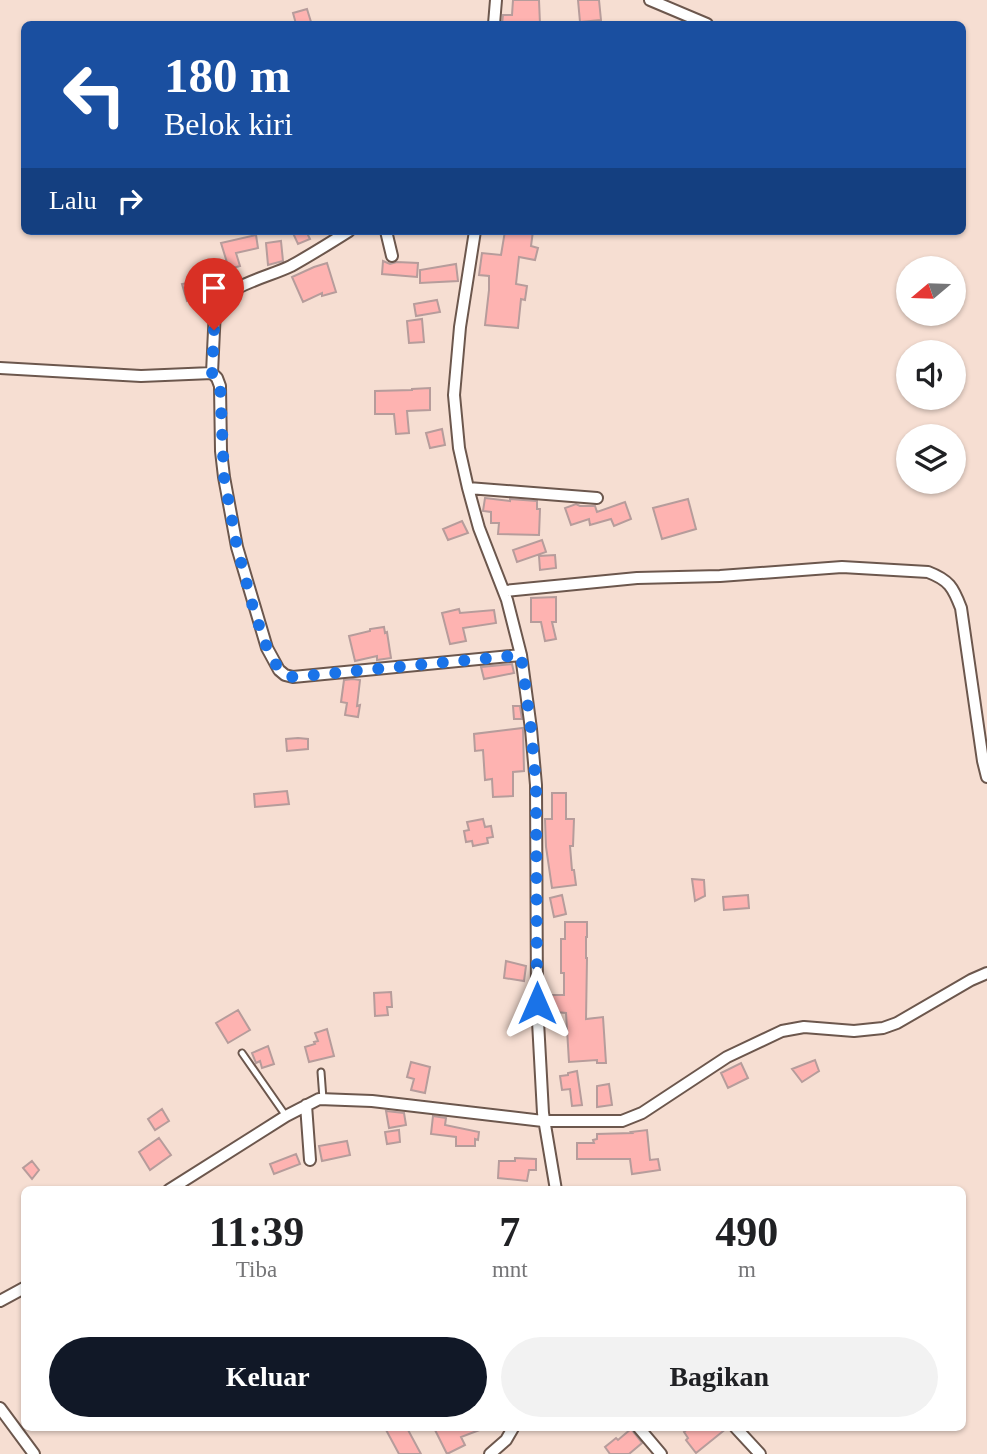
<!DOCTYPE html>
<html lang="id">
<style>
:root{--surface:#fff;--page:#f2f2f2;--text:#202124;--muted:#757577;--accent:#111827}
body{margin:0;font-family:Georgia,serif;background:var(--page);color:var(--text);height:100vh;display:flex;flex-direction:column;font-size:26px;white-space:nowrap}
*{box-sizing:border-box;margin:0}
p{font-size:23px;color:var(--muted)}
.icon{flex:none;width:38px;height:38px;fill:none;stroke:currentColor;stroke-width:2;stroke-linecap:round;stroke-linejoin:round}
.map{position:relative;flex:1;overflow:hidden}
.sheet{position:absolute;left:21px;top:1186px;width:945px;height:245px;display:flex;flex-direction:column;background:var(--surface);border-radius:10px;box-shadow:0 2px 5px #0004}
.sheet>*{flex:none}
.hud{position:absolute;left:21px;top:21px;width:945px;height:214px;border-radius:10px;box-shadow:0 2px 5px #0004;background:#1a4fa0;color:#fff;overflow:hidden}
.needle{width:46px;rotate:251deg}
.fabs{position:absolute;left:896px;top:256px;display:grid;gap:14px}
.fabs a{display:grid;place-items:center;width:70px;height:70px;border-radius:50%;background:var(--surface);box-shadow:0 2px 5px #0004;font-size:35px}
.pin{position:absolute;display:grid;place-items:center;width:60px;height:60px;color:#fff;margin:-72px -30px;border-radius:50% 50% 50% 0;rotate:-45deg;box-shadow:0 0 7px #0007}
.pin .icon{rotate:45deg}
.me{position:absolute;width:77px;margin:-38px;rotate:0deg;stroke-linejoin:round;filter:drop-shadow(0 0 5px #0008)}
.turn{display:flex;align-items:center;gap:24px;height:147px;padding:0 28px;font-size:32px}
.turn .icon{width:91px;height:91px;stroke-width:2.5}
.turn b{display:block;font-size:49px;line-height:60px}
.then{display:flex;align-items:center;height:66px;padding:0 28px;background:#0003;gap:14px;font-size:26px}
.eta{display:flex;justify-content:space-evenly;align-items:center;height:119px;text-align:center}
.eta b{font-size:42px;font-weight:800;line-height:49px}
.action{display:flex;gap:14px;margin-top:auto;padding:14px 28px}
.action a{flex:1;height:80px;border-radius:42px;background:var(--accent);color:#fff;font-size:28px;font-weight:800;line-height:80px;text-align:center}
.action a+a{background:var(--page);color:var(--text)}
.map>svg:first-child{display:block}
</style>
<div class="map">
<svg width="987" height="1454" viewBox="0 0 987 1454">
<rect width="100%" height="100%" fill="#f6ded2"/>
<path fill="#feb3b1" stroke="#b69c9b" stroke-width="2" d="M513,0H539L540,24H502L503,15H512Z
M578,0H599L601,20L580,22Z
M307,9L311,22L296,24L293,13Z
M292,231H306L310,239L298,244Z
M505,231H533L531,246L538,248L535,260L519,257L516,284L527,286L525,300L521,299L518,328L485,325L489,290V276L479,275L482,253L501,255Z
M256,235L258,248L236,253L240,266L229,269L221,243Z
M281,241L283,261L268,265L266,243Z
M383,261L390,264L397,262L418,263L417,277L382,274Z
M327,263L336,292L322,296V293L303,302L292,277L314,267Z
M456,264L458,281L420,283V270Z
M194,282L197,297L187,301L182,284Z
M437,300L440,312L416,316L414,304Z
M422,319L424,342L409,343L407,321Z
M430,388V410L407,411L409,433L396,434L394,414H375V391L412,390V389Z
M442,429L445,445L430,448L426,433Z
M485,498L510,501V499L537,501V509H540L539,535L498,534L499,523H491V512L483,511Z
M688,499L696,529L662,539L653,508Z
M625,502L631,519L614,526L611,519L590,525L589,519L571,525L565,508L576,504L580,506H595L597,512Z
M462,521L468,533L448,540L443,529Z
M542,540L546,552L517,562L513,550Z
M555,555L556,568L540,570L539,556Z
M556,597V622H552L556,639L545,641L541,622H531V598Z
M459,609L460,613L494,610L496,623L463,628L466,641L450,644L442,613Z
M384,627L385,633L387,632L391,658L377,660V656L355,661L349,636L370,631V629Z
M512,664L514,673L484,679L481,667Z
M353,679L360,680L357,706L360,705L358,717L345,715L347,703L341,702L344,680Z
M513,706H520L522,719H514Z
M523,728L524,771L513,772V796L493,797L492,779L485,780L483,750L475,751L474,734Z
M298,738L308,739V749L287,751L286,739Z
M287,791L289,804L255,807L254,794Z
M552,793H566V819H574L573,846H570L572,870H574L576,885L552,888L546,847L545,819H552Z
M483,819L485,827L491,826L493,837L487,838L488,843L473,846L472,841L466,842L464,831L469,830L467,822Z
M692,879L704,880L705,896L695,901Z
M562,895L566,914L554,917L550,898Z
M748,895L749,908L724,910L723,897Z
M565,922H587V937H586V958H587L586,1019L603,1017L606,1063H597V1060L569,1062L566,1013L555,1012L556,1007H551L552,995H564V973H561V939H565Z
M506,961L526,966L524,981L504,978Z
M391,992L392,1007H387L388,1015L375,1016L374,993Z
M238,1010L250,1030L228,1043L216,1023Z
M327,1029L334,1056L309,1062L305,1047L315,1044L314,1042L318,1041L315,1033Z
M268,1046L274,1064L262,1068L260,1061L256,1063L252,1053Z
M815,1060L819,1071L802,1082L792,1069Z
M411,1062L430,1067L425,1093L411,1090L414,1079L407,1077Z
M741,1063L748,1078L728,1088L721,1073Z
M577,1071L582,1105L572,1106L570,1089L562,1090L560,1076L568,1075V1073Z
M609,1084L612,1105L597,1107V1086Z
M162,1109L169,1121L155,1130L148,1119Z
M386,1111L404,1113L406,1125L389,1128Z
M433,1116L446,1118L445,1125L479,1132L478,1140L475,1139V1146H456V1137L431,1134Z
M399,1130L400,1142L387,1144L385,1132Z
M647,1130L650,1160L658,1159L660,1170L632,1174L630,1159H577V1143H594L593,1140L597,1139V1134L632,1133L631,1132Z
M159,1138L171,1155L150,1170L139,1152Z
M347,1141L350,1155L322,1161L319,1146Z
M296,1154L300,1164L274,1174L270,1164Z
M515,1158L536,1159V1170H529L527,1181L498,1178L499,1161H515Z
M32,1161L39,1170L32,1179L23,1168Z
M385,1428H407L421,1454H399Z
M434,1428H481L482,1429L461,1437L465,1445L447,1454Z
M689,1428H727L696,1453L686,1440L688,1438L684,1432Z
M631,1429L642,1443L629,1454H610L605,1447L616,1438L618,1440Z"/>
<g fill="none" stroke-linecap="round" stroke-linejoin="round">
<defs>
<path id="lane" d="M242,1053L286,1116
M321,1072L323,1099"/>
<path id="street" d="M650,0L707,24
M494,24L496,0
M349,231C330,243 311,255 291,266C269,277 226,285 215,309L212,373L217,378L220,386L221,451L224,477L237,547L267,648L279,670L285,675L293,677L521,655
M386,231L392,256
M475,231L460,327L454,395L459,448L468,488L479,528L507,600L521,655L531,729L536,785L537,1003L543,1113L556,1190
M0,368L141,376L212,373
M468,488L597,498
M504,591L637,578L720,576L842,567L928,572C949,580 953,587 961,608L983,761L987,777
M306,1105L310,1160
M169,1190L286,1116L319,1099L372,1101L543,1121H622L642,1113L727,1057L782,1031L804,1027L854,1031L883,1028L897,1023L971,980L987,973
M0,1301L24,1288
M0,1408L34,1454
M639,1428L661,1454
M736,1428L760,1454
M490,1454L506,1440L513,1428"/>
</defs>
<use href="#lane" stroke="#6c574d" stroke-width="9"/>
<use href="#street" stroke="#6c574d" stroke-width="14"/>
<use href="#lane" stroke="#fff" stroke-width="5"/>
<use href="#street" stroke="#fff" stroke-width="10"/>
</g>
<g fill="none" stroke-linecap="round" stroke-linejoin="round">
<path stroke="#1a73e8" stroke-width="12" stroke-dasharray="0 21.6" d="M214,330L212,373L220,382L224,477L237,547L254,611L267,648L279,670L285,675L293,677L521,655L531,729L536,785L537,1003"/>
</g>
</svg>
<div class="fabs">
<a><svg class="needle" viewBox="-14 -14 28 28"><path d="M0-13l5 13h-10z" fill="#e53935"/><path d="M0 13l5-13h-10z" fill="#757577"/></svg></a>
<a><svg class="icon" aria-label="sound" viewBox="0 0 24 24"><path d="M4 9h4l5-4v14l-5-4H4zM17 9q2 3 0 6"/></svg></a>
<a><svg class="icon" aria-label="layers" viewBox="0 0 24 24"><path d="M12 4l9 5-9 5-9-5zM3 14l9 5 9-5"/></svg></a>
</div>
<div class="pin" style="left:214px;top:330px;background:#d93025"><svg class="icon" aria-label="arrive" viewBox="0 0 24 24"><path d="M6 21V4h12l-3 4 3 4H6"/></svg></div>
<svg class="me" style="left:537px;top:1003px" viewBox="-20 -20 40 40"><path d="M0-17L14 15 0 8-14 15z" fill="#1a73e8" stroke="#fff" stroke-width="4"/></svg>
<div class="hud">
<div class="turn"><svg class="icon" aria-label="left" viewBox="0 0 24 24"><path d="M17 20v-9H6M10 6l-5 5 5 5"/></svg><div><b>180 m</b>Belok kiri</div></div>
<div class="then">Lalu<svg class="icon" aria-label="right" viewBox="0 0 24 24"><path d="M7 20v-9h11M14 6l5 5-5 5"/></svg></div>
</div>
<section class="sheet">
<div class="eta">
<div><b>11:39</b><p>Tiba</p></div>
<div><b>7</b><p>mnt</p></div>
<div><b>490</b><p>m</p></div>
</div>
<div class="action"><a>Keluar</a><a>Bagikan</a></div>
</section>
</div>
